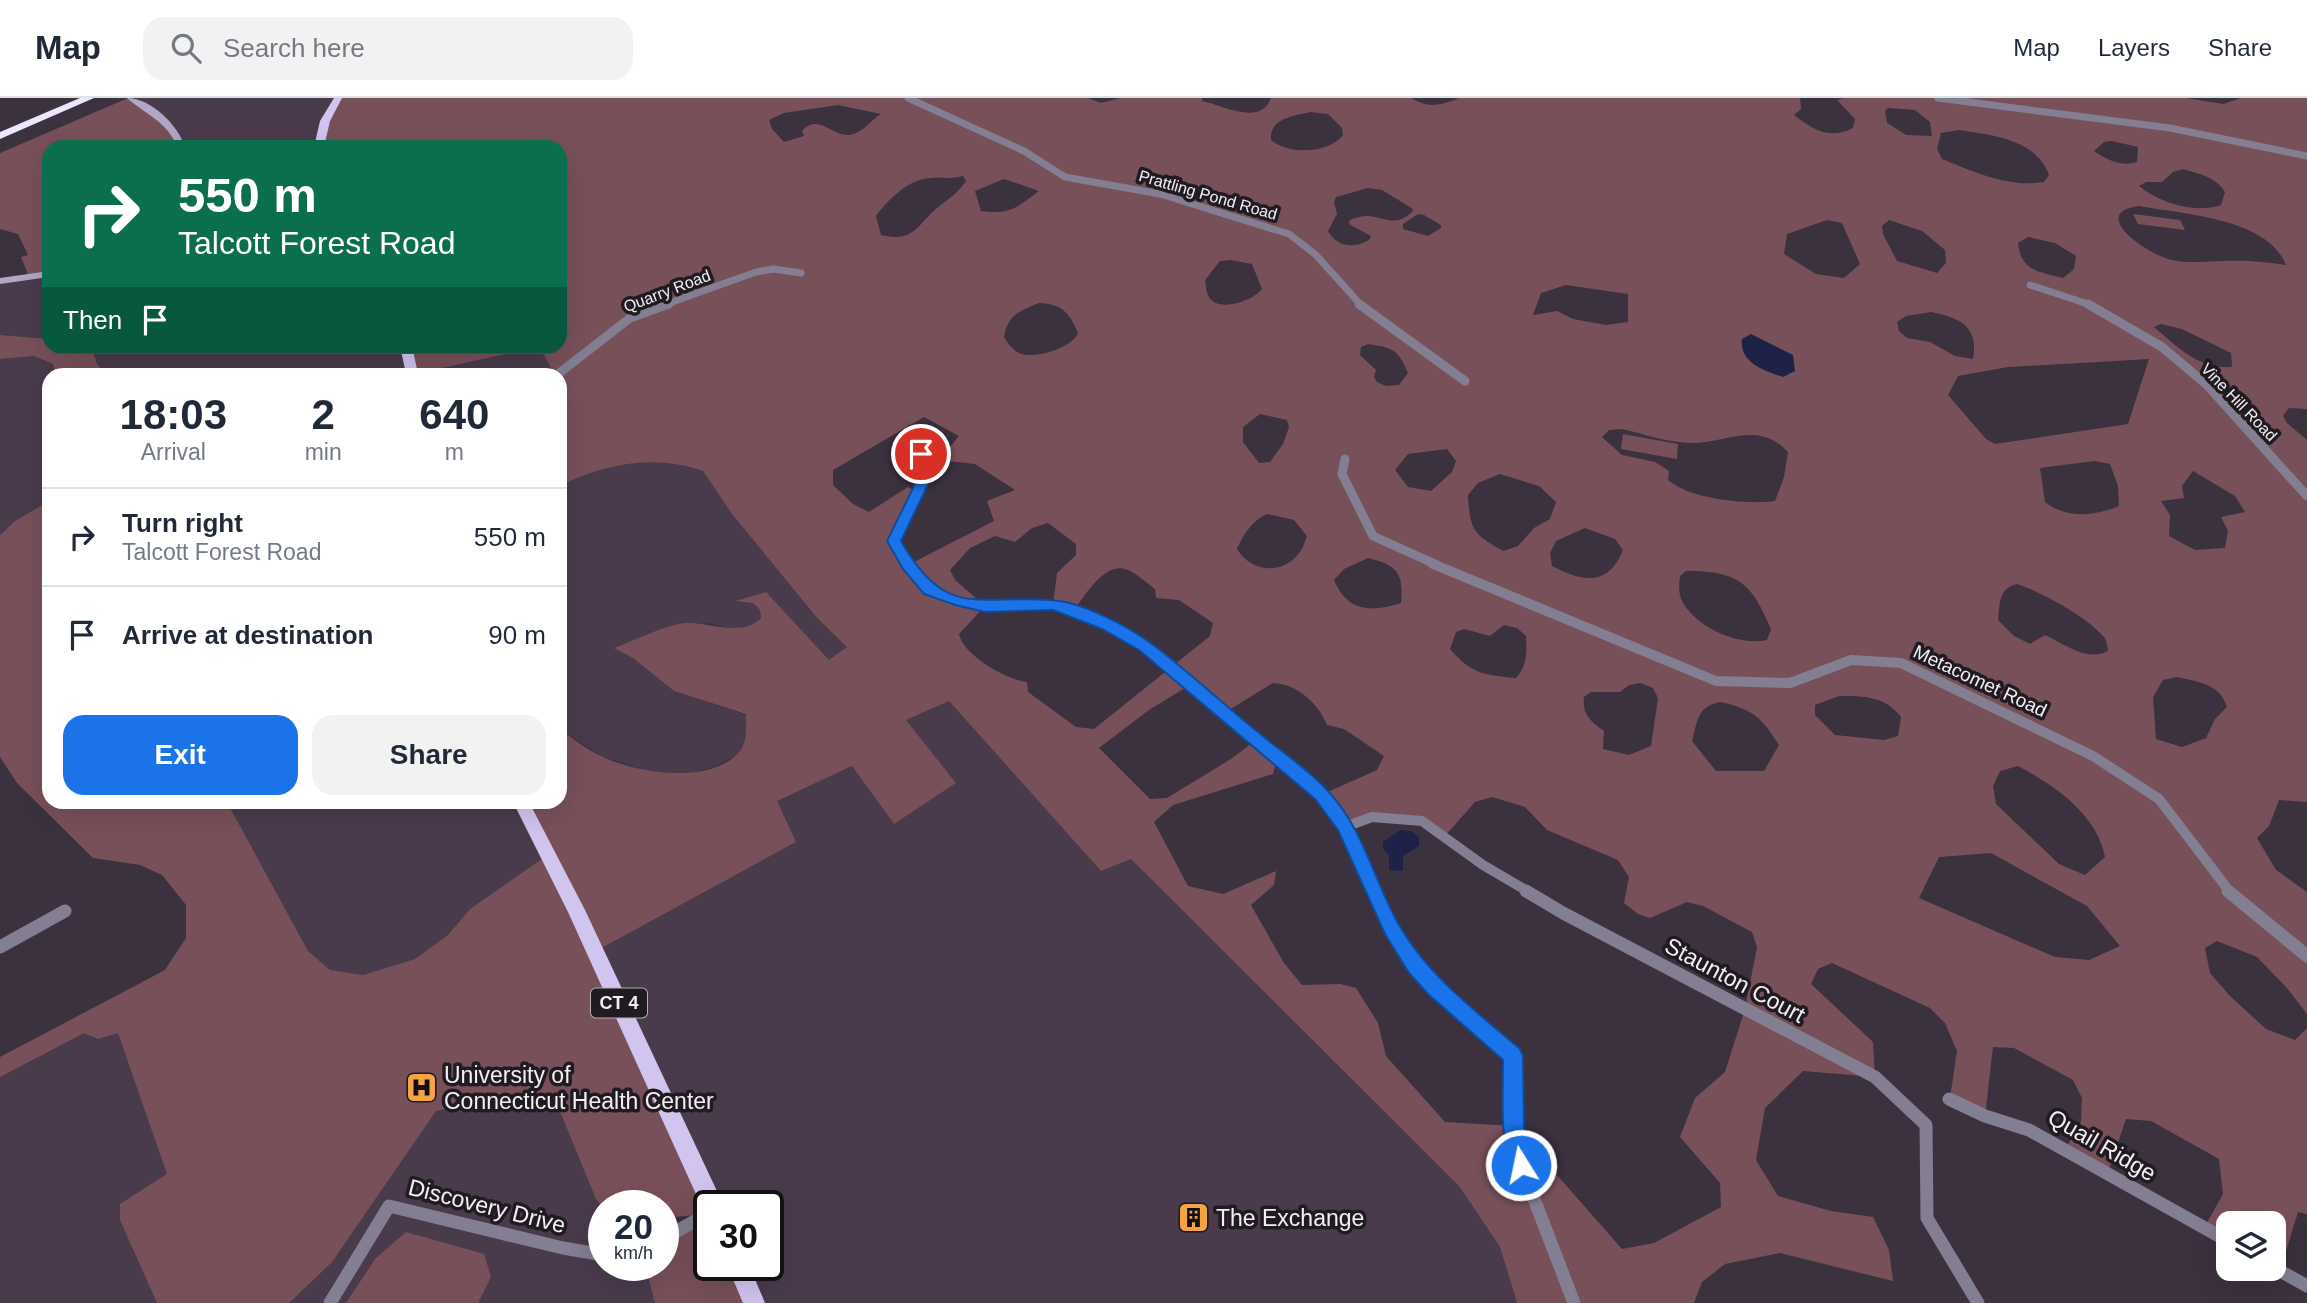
<!DOCTYPE html>
<style>
:root{--surface:#fff;--page:#f2f2f3;--text:#1f2937;--muted:#747a83;--line:#e0e1e3;--accent:#1a73e8}
body{margin:0;font-family:Helvetica,sans-serif;background:var(--page);color:var(--text);height:100vh;display:flex;flex-direction:column;font-size:26px;white-space:nowrap}
*{box-sizing:border-box;margin:0}
p{font-size:23px;color:var(--muted)}
.icon{flex:none;width:38px;height:38px;fill:none;stroke:currentColor;stroke-width:2;stroke-linecap:round;stroke-linejoin:round}
.map{position:relative;flex:1;overflow:hidden}
.side{position:absolute;left:42px;top:270px;width:525px;height:441px;display:flex;flex-direction:column;background:var(--surface);border-radius:21px;box-shadow:0 7px 28px #0002}
.side>*{flex:none}
.top-card{position:absolute;left:42px;top:42px;width:525px;height:214px;border-radius:21px;box-shadow:0 7px 28px #0002;background:#0b6e4f;color:#fff;overflow:hidden}
.tools{position:absolute;left:2216px;top:1113px;display:grid;gap:14px}
.tools a{display:grid;place-items:center;width:70px;height:70px;border-radius:14px;background:var(--surface);box-shadow:0 7px 28px #0002;font-size:35px}
.speed{position:absolute;left:588px;top:1092px;display:flex;gap:14px;font-size:35px;font-weight:700;text-align:center}
.speed>*{display:grid;place-content:center;width:91px;height:91px;border-radius:50%;background:var(--surface);box-shadow:0 7px 28px #0002;line-height:1}
.speed small{font-size:18px;font-weight:400}
.speed .limit{border:4px solid #111;border-radius:10px;background:#fff;color:#111}
.pin{position:absolute;display:grid;place-items:center;width:60px;height:60px;color:#fff;margin:-30px;border:4px solid #fff;border-radius:50%;box-shadow:0 2px 7px #0007}
.me{position:absolute;width:77px;margin:-38px;rotate:350deg;stroke-linejoin:round;filter:drop-shadow(0 0 5px #0008)}
.turn{display:flex;align-items:center;gap:24px;height:147px;padding:0 21px;font-size:32px}
.turn .icon{width:91px;height:91px;stroke-width:2.5}
.turn b{display:block;font-size:49px;line-height:60px}
.then{display:flex;align-items:center;height:66px;padding:0 21px;background:#0003;gap:14px;font-size:26px}
.eta{display:flex;justify-content:space-evenly;align-items:center;height:119px;text-align:center}
.eta b{font-size:42px;font-weight:700;line-height:49px}
.button{display:flex;gap:14px;margin-top:auto;padding:14px 21px}
.button a{flex:1;height:80px;border-radius:21px;background:var(--accent);color:#fff;font-size:28px;font-weight:700;line-height:80px;text-align:center}
.button a+a{background:var(--page);color:var(--text)}
ul{padding:0;list-style:none}
li{display:flex;align-items:center;gap:21px;height:98px;padding:0 21px;border-top:2px solid var(--line)}
li div{flex:1}
li b{display:block;font-size:26px}
li em{font-style:normal}
header{display:flex;align-items:center;gap:42px;box-sizing:border-box;height:98px;padding:0 35px;background:var(--surface);border-bottom:2px solid var(--line)}
header strong{font-size:33px}
nav{display:flex;gap:38px;margin-inline-start:auto;font-size:24px}
.search{width:490px;height:63px;background:var(--page);display:flex;align-items:center;gap:18px;box-sizing:border-box;padding:0 24px;border-radius:21px;color:var(--muted);font-size:26px}
.map>svg:first-child{display:block}
</style>
<header>
<strong>Map</strong>
<div class="search"><svg class="icon" aria-label="search" viewBox="0 0 24 24"><circle cx="10" cy="10" r="6"/><path d="M15 15l6 6"/></svg>Search here</div>
<nav><a>Map</a><a>Layers</a><a>Share</a></nav>
</header>
<div class="map">
<svg width="2307" height="1205" viewBox="0 0 2307 1205">
<rect width="100%" height="100%" fill="#3c313f"/>
<path fill="#493b4c" d="M131,0H338L319,49H181L165,24Z
M49,176V241L0,237V183Z
M537,248L540,249L554,276H414Z
M83,249H406L412,276H106L97,266L93,253Z
M34,258L53,266L55,272L70,276H49V403L15,423L0,437V261Z
M665,363L703,373L732,416L818,521L847,549L830,563L765,494L739,503L753,505L760,512L761,520L755,527L734,531L708,525L615,550L633,560L674,593L747,617L744,645L739,655L714,669L687,676L654,675L601,658L560,631V388L586,374L618,367Z
M949,603L1101,773L1131,761L1459,1088L1500,1149L1517,1205H754L738,1167H768V1108H713L595,853L796,744L776,703L852,668L894,726L956,685L906,622Z
M227,704H521L550,756L470,811L448,837L415,861L363,877L330,872L308,853Z
M542,804L604,1108V1167H663V1123L700,1205H0V971L151,895L199,1008Z"/>
<path fill="#78505a" fill-rule="evenodd" d="M128,0L165,24L181,49H49V176L29,179L21,159L28,157L18,136L0,131V55Z
M338,0H1088L1101,5L1120,0H1202V3C1222,7 1261,29 1271,0H1412C1428,11 1442,7 1459,0H1800L1801,11L1794,17C1813,32 1830,42 1853,30L1855,21L1837,2L1844,0H2186L2223,6L2241,0H2307V311L2289,310L2283,318L2287,325L2307,342V704L2279,702L2269,728L2257,740L2276,772L2307,794V916L2287,890L2257,859L2217,843L2205,850L2210,875L2230,898L2266,931L2295,942L2307,930V1116L2298,1114L2280,1173L2273,1169V1125H2228V1143L2204,1130L2223,1096L2219,1061L2151,1023L2126,1021L2107,1077L2065,1052L2081,1024L2082,1000L2073,982L2014,950L1993,949L1985,1018L1950,1000L1957,953L1945,925L1930,910L1832,865L1818,871L1811,886L1873,944L1875,979L1803,973L1765,1010L1756,1062L1778,1098L1831,1113L1873,1119L1889,1152L1893,1183L1780,1155L1725,1166L1702,1184L1694,1205H1517L1500,1149L1459,1088L1131,761L1101,773L949,603L906,622L956,685L894,726L852,668L777,703L796,744L596,853L709,1108V1116L663,1120V1108H604V1112L596,1101L557,1006L487,1003L436,1013L332,1164L289,1205H157L120,1122V1106L167,1076L118,935L98,941L84,935L0,979V959L165,872L186,840V807L162,777L140,767L93,760L17,685L0,659V437L15,423L49,403V704H227L308,853L330,872L363,877L415,861L448,837L470,811L549,756L521,704H560V631C573,640 587,652 601,658C636,675 711,688 740,653C747,644 746,628 746,616L674,593L633,560L614,550C634,543 668,525 688,525C711,525 744,539 761,520L760,512L753,505L736,503L766,494L829,562L847,549L818,521L732,416L703,373C655,356 605,365 560,388V276H554L540,249L560,248V49H319ZM838,7L881,16C872,21 865,32 854,36C834,43 820,13 802,33L804,38L784,44L772,31L769,22L784,15ZM1888,10L1915,12L1930,24L1932,38L1906,37L1887,25L1885,13ZM1310,14L1328,16L1342,30L1343,37C1328,56 1289,57 1271,42C1269,20 1294,18 1310,14ZM1959,32C1992,37 2036,41 2049,77L2044,84C2009,90 1974,74 1942,61L1937,51L1941,35ZM2112,43L2138,49L2137,64C2122,69 2107,62 2094,53L2104,44ZM2183,71C2199,76 2216,79 2225,94L2221,107C2195,116 2160,105 2139,88L2146,84H2162L2173,74ZM963,78L966,83C958,95 948,101 937,110C917,127 914,145 881,137L876,118C886,104 906,84 924,81C937,78 949,82 963,78ZM1004,81L1039,93C1016,110 1010,117 981,113L975,93ZM1368,90L1382,92L1413,111L1412,114C1394,130 1386,119 1367,118C1362,118 1355,120 1350,122L1349,126L1371,138L1369,142C1353,151 1337,149 1328,133L1337,116L1334,104L1336,99ZM2139,108C2182,116 2268,120 2286,167C2266,164 2247,162 2226,163C2209,163 2189,166 2172,162C2150,158 2086,115 2139,108ZM1418,116L1424,117L1441,127V130L1428,138L1403,131V126ZM1827,122L1842,125L1860,166L1844,180L1816,176L1784,156L1787,136ZM1889,122L1922,133L1945,152L1946,165L1937,175L1897,163L1883,136L1882,128ZM2028,139L2055,145L2076,158L2074,171L2063,180C2039,173 2021,174 2018,145ZM1230,162L1252,166L1262,191C1253,203 1218,215 1209,199C1206,195 1206,187 1205,182L1220,163ZM1566,187L1628,196V224L1606,227L1573,221L1557,213L1533,217L1541,195ZM1039,205C1062,206 1069,214 1078,235C1072,250 1034,262 1019,255C1012,251 1008,246 1004,239C1008,217 1019,213 1039,205ZM1931,214C1960,220 1979,228 1973,261L1955,258L1930,244L1907,240L1899,233L1897,224L1906,218ZM2161,226L2182,231L2231,255L2232,269C2198,271 2179,250 2154,229ZM1368,246C1393,250 1398,251 1408,275L1399,287L1386,288L1377,284L1374,279L1376,272L1360,257L1361,249ZM2149,261L2128,326L1995,346L1986,341L1948,297L1958,278L2008,269ZM1260,316L1287,322L1289,329L1283,346L1270,364L1259,365L1243,344V329ZM924,319L959,338L944,356L949,363L975,366L1015,392L987,403L994,423L908,467L894,443L918,394L908,389L869,414L853,406L833,387V372ZM1622,331C1644,336 1669,345 1692,345C1727,345 1758,322 1788,354L1784,379L1775,403C1746,407 1690,401 1668,382L1669,373L1655,364L1622,357L1602,339L1609,332ZM1447,351L1456,363L1452,374L1431,393L1408,389L1395,372L1408,356ZM2094,363L2110,366L2118,388L2119,408C2095,418 2066,421 2045,404L2040,370ZM2193,373L2235,398L2245,414L2221,419L2228,433L2225,450L2195,452L2169,438L2170,417L2161,403L2184,400L2182,388ZM1500,376L1539,388L1556,404L1550,421L1534,430L1518,448L1503,453C1473,436 1470,432 1468,397L1478,385ZM1268,416L1294,422L1307,438C1305,443 1303,450 1300,454C1282,478 1251,474 1237,451C1243,437 1253,421 1268,416ZM1048,425L1076,446V457L1057,475L1053,507L1074,512C1085,498 1105,462 1128,472C1137,476 1147,485 1155,491L1156,500L1179,502L1213,525L1210,538L1094,631L1076,629L1028,594L1027,584C1007,582 963,557 959,536L985,508L955,482L950,472L970,450L995,438L1015,444L1032,430ZM1585,430L1615,441L1623,452C1608,489 1583,484 1552,468L1550,455L1556,443ZM1368,460C1397,467 1404,475 1401,505C1372,514 1348,515 1334,482L1344,471ZM1686,473C1738,473 1751,484 1771,531L1767,542C1739,548 1699,531 1683,505C1678,496 1679,487 1680,478ZM2017,486C2041,494 2086,518 2103,538C2107,542 2107,547 2108,553C2087,564 2064,546 2045,537L2030,546L2014,538L1998,522C2000,507 1998,490 2017,486ZM1504,527L1517,530L1526,538C1527,555 1527,568 1516,580C1483,577 1472,576 1450,551L1456,534L1464,531L1490,538ZM2177,579C2199,584 2220,586 2227,609L2215,621L2206,640L2182,649L2156,641L2153,599L2163,582ZM1273,585C1297,586 1318,605 1327,627L1344,631L1384,658L1377,672L1321,697L1345,729L1372,719L1422,723L1444,739L1475,704L1492,699L1525,709L1547,732L1618,762L1629,779L1624,805L1638,816L1650,820L1687,804L1703,808L1752,834L1757,849L1745,911L1725,974L1695,1000L1680,1039L1720,1085L1721,1109L1654,1145L1622,1151L1514,1028L1445,1024L1386,958L1378,925L1356,890L1340,886L1302,887L1284,865L1251,807L1274,787L1276,773L1223,796L1188,788L1154,724L1173,707L1273,676L1277,660L1256,642L1231,661L1167,700L1150,701L1099,650L1149,612L1190,587L1224,615ZM1640,585L1653,590L1658,600L1651,648L1629,657L1603,651L1604,633C1590,623 1582,616 1584,599L1591,594H1620L1629,587ZM1839,598C1864,598 1885,598 1901,619L1898,638L1884,642L1835,637L1815,617V607ZM1721,604C1754,612 1761,619 1779,647L1764,673H1716L1692,643C1698,622 1697,608 1721,604ZM2018,668C2054,687 2097,716 2105,759L2085,777L2059,766L1996,706L1993,688L2000,673ZM1991,755L2087,808L2120,848L2089,862L2055,859L1919,800L1939,759Z
M2133,116L2180,122L2185,132L2138,126Z
M0,237L49,241V248L83,249L93,253L97,266L106,276H70L55,272L53,266L34,258L0,261Z
M406,249H537L414,276H412Z
M1623,336L1678,346L1677,361L1621,351Z
M709,1118V1167H738L754,1205H655L645,1167H663V1140Z
M406,1134L484,1156L491,1179L478,1205H346L375,1161Z"/>
<path fill="#1f2247" d="M1751,236L1793,257L1795,273L1783,279C1765,273 1739,265 1742,241Z
M1401,732L1411,733L1419,739V748L1403,758V773L1389,772V757L1383,751V744Z"/>
<g fill="none" stroke-linecap="round" stroke-linejoin="round">
<path stroke="#847e92" stroke-width="7" d="M908,0L1024,53L1065,79L1160,96L1289,136L1315,156L1361,207
M1938,0L2170,30L2307,58
M2030,187L2091,207
M664,207L756,174L773,171L801,175"/>
<path stroke="#847e92" stroke-width="9" d="M1359,206L1465,283
M2088,206L2162,249L2207,287L2307,398
M558,276L630,220L669,206
M1345,361L1342,376L1373,438L1437,467
M908,467L894,443L927,375L921,356"/>
<path stroke="#847e92" stroke-width="10" d="M907,466L930,493L960,504L985,508L1053,507L1107,527L1144,549L1321,697L1345,729L1374,794
M1433,466L1716,583L1790,585L1851,562L1901,565L2093,658L2159,701L2230,794
M1345,729L1372,719L1422,723L1483,767L1529,794"/>
<path stroke="#847e92" stroke-width="13" d="M1374,793L1391,831L1416,869L1513,958L1514,1028L1521,1067L1574,1205
M1526,793L1563,815L1875,979L1926,1027L1927,1120L1978,1205
M2228,793L2307,858
M0,849L65,813
M1949,1001L1985,1018L2029,1032L2228,1143
M663,1141L709,1115
M2273,1169L2307,1188
M330,1205L389,1108L563,1150L604,1157"/>
<path fill="#b0a6c6" fill-rule="evenodd" d="M127,0C151,0 178,27 185,49H177C168,24 145,16 127,0Z
M49,173V179L0,186V180Z"/>
<path fill="#d1c5ef" fill-rule="evenodd" d="M334,0H342L330,23L324,49H314L320,23Z
M400,248H412L418,276H406Z
M513,704H529L585,812L724,1108H709V1117L705,1116L568,814Z
M727,1167H749L765,1205H743Z"/>
<path fill="#ede7fb" fill-rule="evenodd" d="M80,0H94L0,41V34Z"/>
</g>
<path fill="#1a73e8" stroke="#114b97" stroke-width="2" d="M921,352L928,356L933,376L901,443C945,521 976,497 1050,502C1080,503 1128,528 1152,546C1188,573 1222,605 1258,634C1280,653 1307,670 1327,692C1363,729 1374,783 1399,827C1429,879 1476,913 1520,951L1523,958L1524,1028L1532,1067L1528,1075L1521,1078L1513,1075C1499,1040 1503,998 1503,962L1428,896L1409,875L1385,836L1338,732L1315,701L1139,552L1102,531L1053,512L985,514L955,507L924,496L903,471L887,443L920,376L915,356Z"/>
<defs>
<symbol id="hospital-square" viewBox="-11 -11 22 22"><rect x="-9" y="-9" width="18" height="18" rx="4" fill="#f5a345" stroke="#201b21"/><path d="M-5-5h3v3.5h4V-5h3V5h-3V1.5h-4V5h-3Z" fill="#111"/></symbol>
<symbol id="building-square" viewBox="-11 -11 22 22"><rect x="-9" y="-9" width="18" height="18" rx="4" fill="#f5a345" stroke="#201b21"/><path d="M-4-6H4V6H1V3H-1V6H-4ZM-2.5-4.3h1.7v1.8h-1.7ZM.8-4.3h1.7v1.8H.8ZM-2.5-1h1.7V.8h-1.7ZM.8-1h1.7V.8H.8Z" fill="#111"/></symbol>
</defs>
<g fill-rule="evenodd">
<use href="#hospital-square" x="404" y="972" width="35" height="35"/>
<use href="#building-square" x="1176" y="1102" width="35" height="35"/>
</g>
<g text-anchor="middle" dominant-baseline="central" stroke-width="7" stroke-linejoin="round" paint-order="stroke">
<g font-size="16" fill="#f4edf5" stroke="#201b21">
<text transform="translate(1208 97) rotate(16)">Prattling Pond Road</text>
<text transform="translate(667 193) rotate(-21)">Quarry Road</text>
<text transform="translate(2239 304) rotate(46)">Vine Hill Road</text>
</g>
<rect fill="#201b21" stroke="#b4aeb5" stroke-width="2" x="591" y="890.5" width="56" height="29" rx="5"/>
<g font-size="18" font-weight="bold" fill="#f4edf5">
<text x="619" y="905">CT 4</text>
</g>
<g font-size="19" fill="#f4edf5" stroke="#201b21">
<text transform="translate(1980 583) rotate(25)">Metacomet Road</text>
</g>
<g font-size="23" fill="#f4edf5" stroke="#201b21">
<text transform="translate(1735 882) rotate(28)">Staunton Court</text>
<text transform="translate(2102 1047) rotate(30)">Quail Ridge</text>
<text transform="translate(487 1108) rotate(14)">Discovery Drive</text>
</g>
<g font-size="23" fill="#f4edf5" stroke="#201b21" text-anchor="start">
<text x="444" y="977">University of<tspan x="444" dy="26">Connecticut Health Center</tspan></text>
<text x="1216" y="1120">The Exchange</text>
</g>
</g>
</svg>
<div class="tools">
<a><svg class="icon" aria-label="layers" viewBox="0 0 24 24"><path d="M12 4l9 5-9 5-9-5zM3 14l9 5 9-5"/></svg></a>
</div>
<div class="speed"><div>20<small>km/h</small></div><div class="limit">30</div></div>
<div class="pin" style="left:921px;top:356px;background:#d93025"><svg class="icon" aria-label="arrive" viewBox="0 0 24 24"><path d="M6 21V4h12l-3 4 3 4H6"/></svg></div>
<svg class="me" style="left:1521px;top:1067px" viewBox="-20 -20 40 40"><circle r="17" fill="#1a73e8" stroke="#fff" stroke-width="3"/><path d="M0-11L8 9 0 5-8 9z" fill="#fff"/></svg>
<div class="top-card">
<div class="turn"><svg class="icon" aria-label="right" viewBox="0 0 24 24"><path d="M7 20v-9h11M14 6l5 5-5 5"/></svg><div><b>550 m</b>Talcott Forest Road</div></div>
<div class="then">Then<svg class="icon" aria-label="arrive" viewBox="0 0 24 24"><path d="M6 21V4h12l-3 4 3 4H6"/></svg></div>
</div>
<section class="side">
<div class="eta">
<div><b>18:03</b><p>Arrival</p></div>
<div><b>2</b><p>min</p></div>
<div><b>640</b><p>m</p></div>
</div>
<ul>
<li><svg class="icon" aria-label="right" viewBox="0 0 24 24"><path d="M7 20v-9h11M14 6l5 5-5 5"/></svg><div><b>Turn right</b><p>Talcott Forest Road</p></div><em>550 m</em></li>
<li><svg class="icon" aria-label="arrive" viewBox="0 0 24 24"><path d="M6 21V4h12l-3 4 3 4H6"/></svg><div><b>Arrive at destination</b></div><em>90 m</em></li>
</ul>
<div class="button"><a>Exit</a><a>Share</a></div>
</section>
</div>
